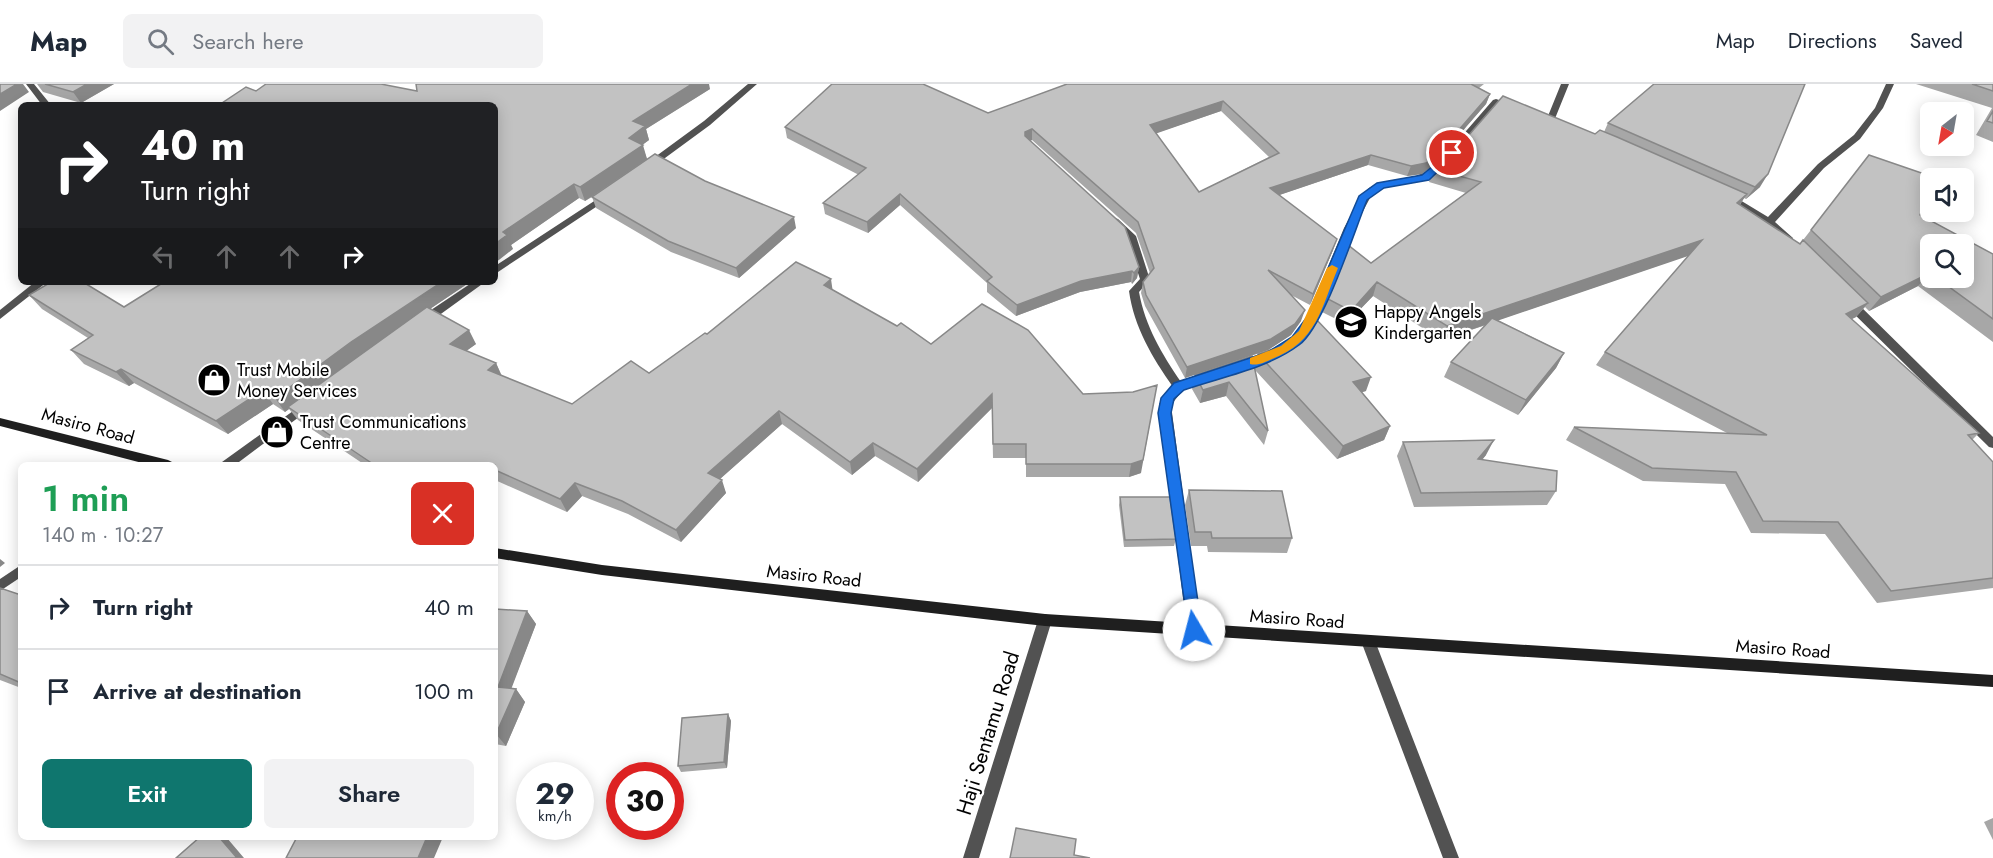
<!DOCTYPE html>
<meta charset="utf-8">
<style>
:root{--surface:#fff;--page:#f2f2f3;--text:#1f2937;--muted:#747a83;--line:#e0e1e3;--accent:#0f766e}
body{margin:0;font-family:Jost,sans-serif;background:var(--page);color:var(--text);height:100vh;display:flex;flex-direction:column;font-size:22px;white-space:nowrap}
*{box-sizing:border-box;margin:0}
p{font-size:20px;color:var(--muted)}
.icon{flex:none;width:33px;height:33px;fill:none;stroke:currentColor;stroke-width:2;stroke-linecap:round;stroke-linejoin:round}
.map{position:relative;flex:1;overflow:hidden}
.details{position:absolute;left:18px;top:378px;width:480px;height:378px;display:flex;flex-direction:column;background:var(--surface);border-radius:9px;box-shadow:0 3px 15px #0003}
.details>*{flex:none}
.hud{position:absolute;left:18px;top:18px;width:480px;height:183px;border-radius:9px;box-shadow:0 3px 15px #0003;background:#202124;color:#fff;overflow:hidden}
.needle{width:39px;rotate:211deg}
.buttons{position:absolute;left:1920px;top:18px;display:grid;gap:12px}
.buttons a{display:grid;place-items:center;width:54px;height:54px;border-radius:9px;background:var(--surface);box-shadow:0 3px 15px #0003;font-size:30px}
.speed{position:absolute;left:516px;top:678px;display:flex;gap:12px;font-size:30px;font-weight:700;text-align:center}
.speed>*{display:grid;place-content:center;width:78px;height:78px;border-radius:50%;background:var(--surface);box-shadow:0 3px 15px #0003;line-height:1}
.speed small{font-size:15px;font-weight:400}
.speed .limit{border:9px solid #d22;background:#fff;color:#111}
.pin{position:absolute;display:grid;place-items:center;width:51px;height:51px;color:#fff;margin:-26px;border:3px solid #fff;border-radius:50%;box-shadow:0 2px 6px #0007}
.me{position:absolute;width:66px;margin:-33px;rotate:352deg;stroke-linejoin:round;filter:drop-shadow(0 0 4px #0008)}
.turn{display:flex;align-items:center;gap:21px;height:126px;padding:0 24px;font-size:27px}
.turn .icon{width:78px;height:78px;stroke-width:2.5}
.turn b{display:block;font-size:42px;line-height:51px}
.lanes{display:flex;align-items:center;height:57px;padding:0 24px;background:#0003;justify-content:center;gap:30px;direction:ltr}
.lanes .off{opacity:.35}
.round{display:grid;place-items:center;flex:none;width:63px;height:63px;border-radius:9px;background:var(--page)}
.summary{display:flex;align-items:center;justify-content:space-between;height:102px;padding:0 24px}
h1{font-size:36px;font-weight:600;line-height:45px;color:#1e9e55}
.primary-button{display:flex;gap:12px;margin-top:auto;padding:12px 24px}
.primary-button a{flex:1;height:69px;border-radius:9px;background:var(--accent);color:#fff;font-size:24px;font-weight:600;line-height:69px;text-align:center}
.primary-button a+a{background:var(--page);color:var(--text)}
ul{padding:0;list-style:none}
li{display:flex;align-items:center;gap:18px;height:84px;padding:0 24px;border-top:2px solid var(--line)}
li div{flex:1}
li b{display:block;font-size:22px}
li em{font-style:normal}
header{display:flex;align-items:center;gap:36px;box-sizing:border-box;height:84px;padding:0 30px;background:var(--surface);border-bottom:2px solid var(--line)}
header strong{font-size:28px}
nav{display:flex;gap:33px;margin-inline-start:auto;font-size:21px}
.search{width:420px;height:54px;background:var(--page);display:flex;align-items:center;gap:15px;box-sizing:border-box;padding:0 21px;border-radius:9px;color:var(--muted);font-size:22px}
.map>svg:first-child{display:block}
</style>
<header>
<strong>Map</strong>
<div class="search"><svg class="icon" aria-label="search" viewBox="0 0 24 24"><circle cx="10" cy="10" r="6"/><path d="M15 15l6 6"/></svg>Search here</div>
<nav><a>Map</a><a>Directions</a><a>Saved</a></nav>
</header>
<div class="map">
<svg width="1993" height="774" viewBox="0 0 1993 774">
<rect width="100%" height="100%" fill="#fff"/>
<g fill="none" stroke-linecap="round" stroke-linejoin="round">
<path fill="#525252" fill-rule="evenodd" d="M26,0H34L51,21H42Z
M748,0H757L710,41L650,85H644V81L704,37Z
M1561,0H1569L1554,37L1550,40L1547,39L1546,37Z
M1886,0H1894L1883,24L1860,55L1824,84L1775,138L1793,154V158H1785L1766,140L1724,114V110H1730L1768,133L1818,80L1854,51L1875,24Z
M1496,15L1499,16V20L1440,88L1423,96L1382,104L1370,114L1354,144L1309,249L1299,261H1291L1290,258L1300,247L1307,234L1344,144L1362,111L1369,104L1376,100L1416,92L1434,84L1493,16Z
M608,108L611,109V113L495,190V182Z
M1115,134L1118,135L1136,152L1150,196L1139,208C1145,242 1162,270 1181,298L1207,289L1213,293L1211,296L1183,306L1171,321L1201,546L1199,550L1194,552L1189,550L1187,546L1159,320L1173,303C1152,273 1134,243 1129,207L1140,195L1126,153L1110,137Z
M35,198H47L0,235V226Z
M473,198H485L427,240H419L418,237L419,234Z
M1849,214L1853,215L1993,353V364L1989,363L1845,221L1844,218L1845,215Z
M307,317L313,321L311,324L235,381H220L222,378Z
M21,481V493L0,507V495Z
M1045,530L1050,532L1052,536L979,774H963L1038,536L1040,532Z
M1368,551L1373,553L1375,557L1459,774H1443L1361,557L1363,553Z"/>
<path fill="#1f1f1f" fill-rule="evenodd" d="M0,334L168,376L172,378L174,381H150L0,342Z
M495,464L602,481L1045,530L1993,591V603L1045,542L602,491L495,474Z"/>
</g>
<path fill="#a7a7a7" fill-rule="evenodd" d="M37,0H114L81,19L43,8Z
M1067,0H1484L1479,4L1490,10L1486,20L1432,82L1422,90L1407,92L1368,81L1279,111L1333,166L1310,221L1291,211L1301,237L1291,251L1268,266L1185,294L1145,222L1141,209L1143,198L1150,189L1136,149L1032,56L1030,57L1139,183L1137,194L1132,200L1131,198L1080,208L1016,232L987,208V199L900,121L868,149L825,130L823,119L859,91L787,54L785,43L988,29ZM1221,27L1269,73L1199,108L1156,49Z
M1916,0H1993V58L1976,51L1992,24Z
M710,5L646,45L649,56L642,61L647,75L705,97L796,144L739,194L671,168L596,124L592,113L585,117L579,114L511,161L513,165L256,7Z
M1608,39L1760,103L1746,115L1744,114L1740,121L1800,160L1869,71L1920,131L1993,170V258L1918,202L1869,227L1865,223L1856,233L1851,235L1979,349L1972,356L1993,378V504L1877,519L1825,450L1751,449L1725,400L1643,397L1566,356L1574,343L1727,349L1596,281L1605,268L1689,171L1498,236L1564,269L1556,284L1518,331L1444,293L1451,278L1486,241L1441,256L1373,212L1346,240L1322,228L1326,214L1371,179L1466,109L1429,98L1434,85L1604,48ZM1930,160L1964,194H1930Z
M470,198L430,225L476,260L466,267L496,279L502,292L572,320L649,289L707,250L832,206L897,242L931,260L982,220L1141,389L1129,393H1026V374H993L992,324L918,398L875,372L852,391L782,340L720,395L726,409L681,458L628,430L582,412L567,428L495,396V381H365L298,336L289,325L285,328L273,320L228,350L134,299L129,302L84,280L71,266L88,254L42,225L29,211L124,223Z
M1258,270L1366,307L1362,308L1390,342L1384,356L1337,375L1255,286L1268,347L1264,361L1226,312L1200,319L1192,305L1195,291L1255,282Z
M1403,358L1486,371L1482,376L1556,407L1547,421L1414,423L1397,372Z
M1189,406L1292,454L1287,469L1208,468L1207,462H1191L1185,421Z
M1120,413L1176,455L1174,462L1124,463L1119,421Z
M0,504L21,511V604L0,596Z
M495,525L527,527L536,540L511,604L516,605L525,618L506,662L495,660Z
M728,630L731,637L727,684L681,688L678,682Z
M1993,734V756L1984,738Z"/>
<path fill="#888" d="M17,0H23L29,8L0,27V10Z
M87,0H114L81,19L73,8Z
M692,0H709L710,5L646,45L649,56L633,68L629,54L633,37Z
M1490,10L1486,20L1432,82L1422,90L1407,92L1411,82Z
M1223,17L1221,27L1149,52L1150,41Z
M1032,45V56L1025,59V48Z
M643,61L647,75L585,117L580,103Z
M1371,71L1368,81L1268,115L1270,104Z
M1768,90L1760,103L1746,115L1755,103Z
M574,100L579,114L511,161L513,165L495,179V160L503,148Z
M900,110V121L868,149L867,138Z
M1747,110L1738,123L1737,119Z
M794,133L796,144L739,194L736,184Z
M1337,155L1333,166L1310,221L1313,210Z
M1702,156L1694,170L1441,256L1447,242Z
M1139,183L1137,194L1132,200L1134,189Z
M1132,187L1131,198L1080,208L1016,232L1017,221L1081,197Z
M1930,189L1918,202L1869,227L1881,213Z
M831,195L833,209L824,201Z
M442,198H470L360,272L288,323L289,325L285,328L275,314L351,258Z
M1377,198L1373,212L1346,240L1351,227Z
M1868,219L1856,233L1835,244L1846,230Z
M1305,226L1301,237L1291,251L1268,266L1185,294L1187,283Z
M469,246L476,260L458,273L450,260Z
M1564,269L1556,284L1518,331L1526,316Z
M496,279L502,293L488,286Z
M121,285L134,299L129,302L116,288Z
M1371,293L1366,307L1348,312L1353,298Z
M1229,298L1226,312L1200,319L1203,306Z
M1157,301L1141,389L1129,393L1131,380Z
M263,306L273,320L228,350L216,337Z
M992,310V324L918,398L917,385Z
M779,327L782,340L712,402L708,389Z
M1390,342L1384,356L1337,375L1343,362Z
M1494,356L1486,371L1471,389L1478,375Z
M873,359L875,372L852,391L850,378Z
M722,396L726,409L681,458L676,446Z
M575,399L582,412L567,428L560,415Z
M0,475L5,479L0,483Z
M527,527L536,540L507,616L498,603Z
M516,605L525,618L506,662L496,650Z
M728,630L731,637L727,684L724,678Z
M219,753H226L227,754L244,774H237Z
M427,753H443L434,774H418Z"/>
<path fill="#c2c2c2" stroke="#888" stroke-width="1.5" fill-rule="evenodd" d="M0,0H17L0,10Z
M45,0H87L73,8Z
M266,0H381L417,7L416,0H692L633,37L645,42L629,54L643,61L580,103L574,100L503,148L507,151L495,160V21H219L246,3L256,7Z
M832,0H923L988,29L1067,0H1471L1490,10L1437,71L1426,79L1411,82L1371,71L1270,104L1337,155L1313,210L1268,186L1305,226L1295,240L1271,255L1187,283L1146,211L1143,198L1154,184L1138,138L1032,45L1025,48V52L1125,143L1139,183L1134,189L1132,187L1081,197L1017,221L987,197L992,193L900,110L867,138L823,119L866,84L785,43ZM1223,17L1279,69L1199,108L1150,41Z
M1654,0H1805L1768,90L1755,103L1608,39Z
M1972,0H1993V7Z
M1503,12L1595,50L1600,46L1617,53L1747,110L1737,119L1800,160L1803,156L1868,219L1846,230L1979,349L1968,351L1993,378V494L1891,507L1838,438L1763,437L1736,388L1652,384L1574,343L1767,351L1605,268L1702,156L1447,242L1377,198L1351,227L1326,214L1348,161L1371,179L1481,98L1434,85L1447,76Z
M1993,27V39L1987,37Z
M655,70L705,97L794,133L736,184L668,157L592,113Z
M1869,71L1936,94H1930V109L1920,131L1993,170V235L1937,194H1964V160H1930V189L1881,213L1811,146Z
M796,178L831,195L824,201L897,242L901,239L931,260L982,220L1028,246L1083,310L1133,308L1157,301L1143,376L1131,380H1026V360H993L992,310L917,385L873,359L850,378L779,327L708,389L722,396L676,446L622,417L575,399L560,415L495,386V381H484L480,380L479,381H372L373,380L288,323L427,223L469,246L450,260L496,279L488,286L572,320L631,277L649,289L705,249L707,250Z
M51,198H83L124,223L164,198H442L351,258L275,314L263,306L216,337L121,285L116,288L71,266L93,251L29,211Z
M1315,234L1371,293L1353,298L1390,342L1343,362L1258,270L1282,262L1306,247Z
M1492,234L1564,269L1526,316L1451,278Z
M1252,272L1268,347L1229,298L1203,306L1195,291Z
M1494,356L1478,375L1557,387L1556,407L1421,409L1403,358Z
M1189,406L1282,407L1292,454H1212L1211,448H1195Z
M1120,413H1170L1176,455L1125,456Z
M0,504L21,511V599L0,590Z
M495,525L527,527L498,603L516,605L496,650H495Z
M728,630L724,678L678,682L682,634Z
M1016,744L1076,755L1074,771L1090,774H1010Z
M200,753H219L237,774H176Z
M297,753H427L418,774H286Z"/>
<path fill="#1a73e8" stroke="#114b97" stroke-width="1.5" d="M1452,66L1457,69L1455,71L1429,96L1384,104L1367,116C1354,148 1324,243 1299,261C1267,285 1221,293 1184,306L1174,315L1171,329L1202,546L1194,553L1189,551L1158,329L1161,314L1174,299L1268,268L1292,253L1307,233L1359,112L1377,99L1422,91Z"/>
<path fill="#f59e0b" d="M1332,181L1338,184C1321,224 1317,258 1272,275C1265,278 1258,282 1250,280V274L1281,262L1299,247L1327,184Z"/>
<defs>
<symbol id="school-disc" viewBox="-11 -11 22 22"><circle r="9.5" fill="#000" stroke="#fff"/><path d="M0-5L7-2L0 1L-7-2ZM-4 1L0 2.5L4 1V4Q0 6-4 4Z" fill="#fff"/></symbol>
<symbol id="shop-disc" viewBox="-11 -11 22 22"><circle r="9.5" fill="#000" stroke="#fff"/><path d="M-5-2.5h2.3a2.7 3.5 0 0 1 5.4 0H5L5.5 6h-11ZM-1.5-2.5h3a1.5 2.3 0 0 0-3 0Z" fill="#fff"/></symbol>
</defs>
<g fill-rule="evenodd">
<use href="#school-disc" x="1332" y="219" width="38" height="38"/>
<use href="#shop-disc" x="195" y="277" width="38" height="38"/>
<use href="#shop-disc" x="258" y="329" width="38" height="38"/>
</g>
<g text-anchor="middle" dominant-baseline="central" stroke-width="4.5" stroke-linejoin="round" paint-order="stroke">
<g font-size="18" fill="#000" stroke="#fff" text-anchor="start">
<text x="1374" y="228">Happy Angels<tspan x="1374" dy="21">Kindergarten</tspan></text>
<text x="237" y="286">Trust Mobile<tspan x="237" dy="21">Money Services</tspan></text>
<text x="300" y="338">Trust Communications<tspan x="300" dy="21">Centre</tspan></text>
</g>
<g font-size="18" fill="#000" stroke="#fff">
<text transform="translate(88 342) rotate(15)">Masiro Road</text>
<text transform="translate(814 492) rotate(6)">Masiro Road</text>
<text transform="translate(1297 535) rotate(4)">Masiro Road</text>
<text transform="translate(1783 565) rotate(4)">Masiro Road</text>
</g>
<g font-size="21" fill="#000" stroke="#fff">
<text transform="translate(988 649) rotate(-73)">Haji Sentamu Road</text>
</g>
</g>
</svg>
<div class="buttons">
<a><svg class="needle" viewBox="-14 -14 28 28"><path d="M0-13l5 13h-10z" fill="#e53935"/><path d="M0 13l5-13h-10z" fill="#747a83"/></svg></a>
<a><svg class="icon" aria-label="sound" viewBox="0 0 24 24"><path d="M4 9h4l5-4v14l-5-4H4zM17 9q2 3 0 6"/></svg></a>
<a><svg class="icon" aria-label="search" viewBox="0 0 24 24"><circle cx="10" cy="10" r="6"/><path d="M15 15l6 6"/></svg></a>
</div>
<div class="speed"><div>29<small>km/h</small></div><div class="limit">30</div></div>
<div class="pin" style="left:1452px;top:69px;background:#d93025"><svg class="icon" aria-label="arrive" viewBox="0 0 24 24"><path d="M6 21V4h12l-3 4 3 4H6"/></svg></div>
<svg class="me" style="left:1194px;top:546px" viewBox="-20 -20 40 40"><circle r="19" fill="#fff"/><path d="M0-13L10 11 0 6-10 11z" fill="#1a73e8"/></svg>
<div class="hud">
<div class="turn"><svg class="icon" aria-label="right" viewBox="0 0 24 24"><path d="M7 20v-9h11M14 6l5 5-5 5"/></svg><div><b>40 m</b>Turn right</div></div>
<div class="lanes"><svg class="icon off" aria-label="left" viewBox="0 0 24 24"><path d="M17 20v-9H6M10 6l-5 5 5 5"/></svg><svg class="icon off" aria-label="ahead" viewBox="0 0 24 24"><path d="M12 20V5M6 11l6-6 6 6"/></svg><svg class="icon off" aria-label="ahead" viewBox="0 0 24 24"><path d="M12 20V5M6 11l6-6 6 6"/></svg><svg class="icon" aria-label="right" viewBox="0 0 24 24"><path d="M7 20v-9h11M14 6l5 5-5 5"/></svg></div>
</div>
<section class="details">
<div class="summary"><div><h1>1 min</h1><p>140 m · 10:27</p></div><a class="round" style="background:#d93025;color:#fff"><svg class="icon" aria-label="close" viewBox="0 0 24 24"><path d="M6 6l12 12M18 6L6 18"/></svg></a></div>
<ul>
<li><svg class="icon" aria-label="right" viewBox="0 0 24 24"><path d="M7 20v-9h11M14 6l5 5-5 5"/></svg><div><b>Turn right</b></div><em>40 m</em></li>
<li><svg class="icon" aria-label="arrive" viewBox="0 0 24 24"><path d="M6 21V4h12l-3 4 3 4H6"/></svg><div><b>Arrive at destination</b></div><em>100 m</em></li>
</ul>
<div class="primary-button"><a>Exit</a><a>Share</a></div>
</section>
</div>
